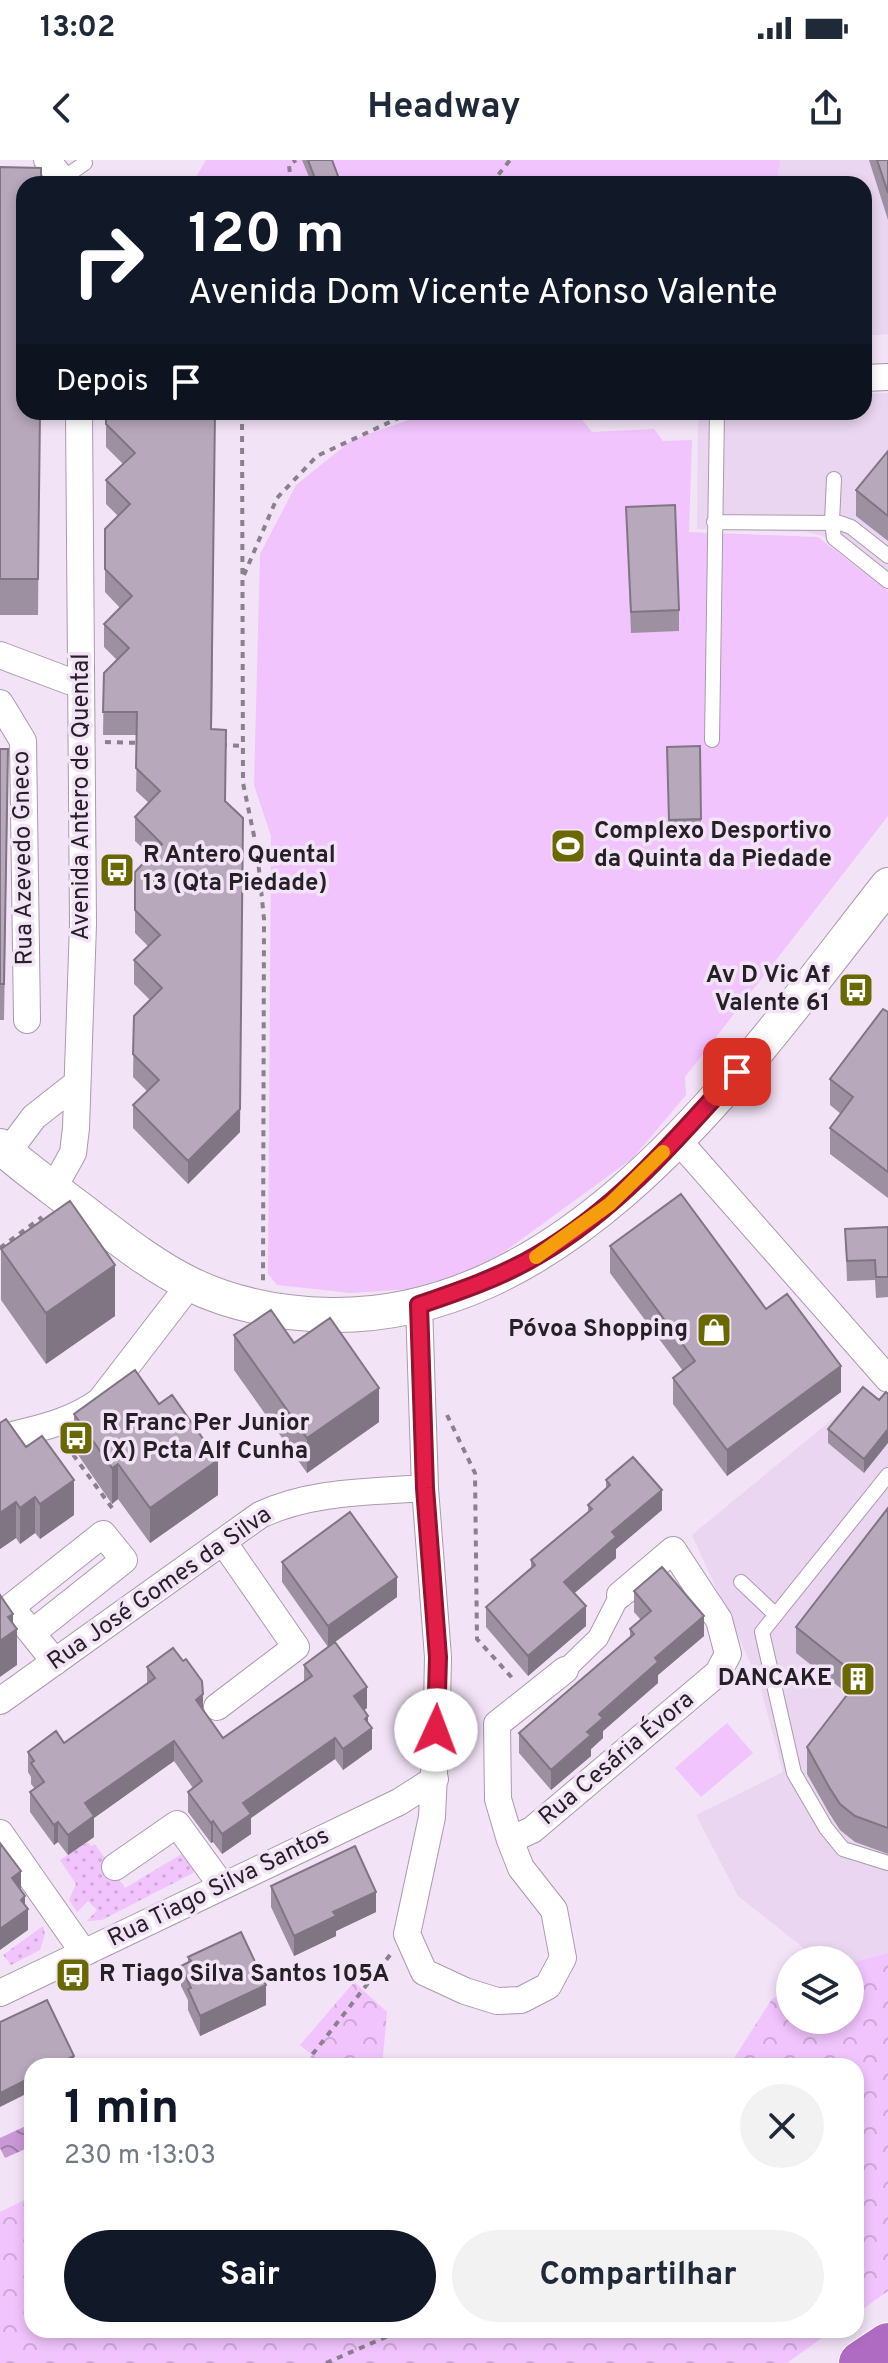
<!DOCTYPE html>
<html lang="pt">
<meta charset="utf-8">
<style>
:root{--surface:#fff;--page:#f2f2f3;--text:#1f2937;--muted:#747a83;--accent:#111827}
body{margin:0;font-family:Overpass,sans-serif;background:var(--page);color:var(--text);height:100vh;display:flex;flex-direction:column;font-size:30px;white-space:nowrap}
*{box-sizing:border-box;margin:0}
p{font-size:26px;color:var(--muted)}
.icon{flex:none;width:44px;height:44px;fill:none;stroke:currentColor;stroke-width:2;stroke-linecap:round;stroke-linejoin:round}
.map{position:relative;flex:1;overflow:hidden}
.details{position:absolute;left:24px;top:1898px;width:840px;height:280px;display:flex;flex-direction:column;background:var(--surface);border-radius:24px;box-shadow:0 4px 12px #0003}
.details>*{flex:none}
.banner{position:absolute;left:16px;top:16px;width:856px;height:244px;border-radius:24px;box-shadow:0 4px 12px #0003;background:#111827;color:#fff;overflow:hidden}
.controls{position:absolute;left:776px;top:1786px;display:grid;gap:16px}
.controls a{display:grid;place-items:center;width:88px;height:88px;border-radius:50%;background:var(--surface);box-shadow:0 4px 12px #0003;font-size:40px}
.pin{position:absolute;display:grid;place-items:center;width:68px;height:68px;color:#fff;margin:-34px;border-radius:16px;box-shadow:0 4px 12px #0006}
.me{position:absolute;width:88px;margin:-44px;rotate:2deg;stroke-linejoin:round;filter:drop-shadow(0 0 6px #0008)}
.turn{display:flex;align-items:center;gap:28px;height:168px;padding:0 40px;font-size:36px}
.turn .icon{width:104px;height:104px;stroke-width:2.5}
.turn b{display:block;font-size:56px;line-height:68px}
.then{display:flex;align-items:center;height:76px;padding:0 40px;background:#0003;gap:16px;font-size:30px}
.round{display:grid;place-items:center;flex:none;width:84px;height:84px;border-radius:42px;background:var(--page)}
.overview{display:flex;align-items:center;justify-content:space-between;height:136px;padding:0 40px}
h1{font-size:48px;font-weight:700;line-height:60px;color:var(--accent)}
.action{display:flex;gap:16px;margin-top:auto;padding:16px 40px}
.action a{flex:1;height:92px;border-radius:48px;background:var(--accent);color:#fff;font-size:32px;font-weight:700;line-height:92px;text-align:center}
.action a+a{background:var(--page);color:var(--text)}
.status{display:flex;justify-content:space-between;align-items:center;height:56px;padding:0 40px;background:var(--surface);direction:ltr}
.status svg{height:22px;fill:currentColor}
header{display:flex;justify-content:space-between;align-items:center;height:104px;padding:0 40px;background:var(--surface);font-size:36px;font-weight:700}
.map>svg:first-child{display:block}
</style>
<div class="status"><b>13:02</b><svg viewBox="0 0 49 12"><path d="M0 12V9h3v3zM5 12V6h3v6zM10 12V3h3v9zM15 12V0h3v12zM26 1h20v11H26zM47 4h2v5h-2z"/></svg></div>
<header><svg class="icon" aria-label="back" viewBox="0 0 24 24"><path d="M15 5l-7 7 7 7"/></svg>Headway<svg class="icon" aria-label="share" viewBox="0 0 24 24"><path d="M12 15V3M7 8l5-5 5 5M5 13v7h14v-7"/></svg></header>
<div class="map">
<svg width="888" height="2203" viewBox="0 0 888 2203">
<defs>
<pattern id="grass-dots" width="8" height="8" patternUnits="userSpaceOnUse" patternTransform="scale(2)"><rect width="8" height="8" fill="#f1c4fd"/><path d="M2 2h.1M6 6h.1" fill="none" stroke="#cea8d9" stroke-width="1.8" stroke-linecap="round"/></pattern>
<pattern id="forest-crowns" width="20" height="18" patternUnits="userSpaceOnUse" patternTransform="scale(2)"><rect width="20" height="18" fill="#f1c4fd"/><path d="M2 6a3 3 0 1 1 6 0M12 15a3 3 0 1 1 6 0" fill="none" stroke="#cea8d9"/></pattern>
<pattern id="water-waves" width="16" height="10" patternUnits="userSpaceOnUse" patternTransform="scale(2)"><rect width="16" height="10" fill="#c899d5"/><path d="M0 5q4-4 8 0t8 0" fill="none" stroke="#a27cad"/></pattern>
</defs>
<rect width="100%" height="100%" fill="#f2e3f6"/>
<path fill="#ead6f0" d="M780,0H888V174L864,176V24H777Z
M888,233V428L825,377L806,372L697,369L698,261L717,252H864V234Z
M864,1233L880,1246L888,1242V1793L850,1803V1800H819L738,1736L696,1655L783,1612L759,1522L692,1375Z"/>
<path fill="url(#grass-dots)" d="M88,1682L91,1686L95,1684L125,1728L185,1692L194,1706L193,1713L102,1760L87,1761L97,1750L88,1741L77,1752L69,1740L76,1724L60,1700Z
M43,1766L45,1774L40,1790L11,1805L3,1795Z"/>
<path fill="url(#forest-crowns)" d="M888,1793V2131L856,2154V1906H729L772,1839L790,1829V1860H850V1803Z
M354,1822L387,1852L382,1906H303L312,1895L300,1885Z
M32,2036V2170H833L787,2203H0V2052Z"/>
<path fill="#f1c4fd" d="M206,0H780L777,24H192Z
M422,255H578L592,272L654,269L663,281L692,280L689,372L818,377L888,431V656L685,917L686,935L633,998L501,1094L458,1115L411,1129L351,1133L277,1125L268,1114L271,676L254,625L260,394L296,325L352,280Z
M727,1563L753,1593L701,1637L675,1608Z"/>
<path fill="url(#water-waves)" d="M28,1965L32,1974V1986L5,1998L0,1988V1978Z"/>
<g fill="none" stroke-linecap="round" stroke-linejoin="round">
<defs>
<path id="service" d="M62,19L85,3
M834,319L832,362L834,378L888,421
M714,362L840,363L851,367L888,396
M712,580L717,252
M888,1315L762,1472L794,1613L826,1668L843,1689L888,1703
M741,1422L776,1455"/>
<path id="pedestrian" d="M565,1510L598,1478L620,1435"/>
<path id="minor" d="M47,0L66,24
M864,218L888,217
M0,495L69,521L81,523
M0,543L23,581L27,860
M677,979L888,1219
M7,993L34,957L76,924
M53,1029L73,993L76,968L83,764L79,252
M419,1145L425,1328L438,1497L437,1546L432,1657L407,1774L424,1812L465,1831L497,1841L521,1840L548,1826L563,1798L554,1750L521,1708L510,1680
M0,1278C36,1269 70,1263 100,1241L190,1124
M32,1473L124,1400L103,1374L11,1447L55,1502
M565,1510L497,1564L498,1639L510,1680L532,1670L718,1513L728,1494L719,1460L673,1390L620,1435
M0,1541L260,1355C311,1331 369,1332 425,1328
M217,1547L296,1487L224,1383
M0,1673L84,1793
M115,1707L177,1664L222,1726
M0,1833L399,1642L435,1619"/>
<path id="tertiary" d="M0,986C24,1008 50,1026 76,1046C112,1073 149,1104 190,1124C233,1145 284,1154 331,1155C578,1158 751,898 888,725"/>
<path id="motorway" d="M861,2203L888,2185"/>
</defs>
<use href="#service" stroke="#a99aad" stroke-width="16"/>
<use href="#pedestrian" stroke="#a99aad" stroke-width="22"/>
<use href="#minor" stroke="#a99aad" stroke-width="28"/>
<use href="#tertiary" stroke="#a99aad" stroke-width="36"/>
<use href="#motorway" stroke="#fff" stroke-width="46"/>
<path stroke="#8b808d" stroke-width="4" stroke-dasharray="6 6" stroke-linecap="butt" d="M291,24L289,5L296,0
M491,24L510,0
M242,252L243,623L257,690L264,759L263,1121
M244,415L277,338L317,296L405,255L394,252
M105,582L141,583
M221,585L243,586
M0,1088L42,1057
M447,1255L475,1313L477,1479L515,1521
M66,1285L115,1352
M314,1906L312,1895L390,1795
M326,2203L402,2170"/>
<use href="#service" stroke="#fff" stroke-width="14"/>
<use href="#pedestrian" stroke="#fff" stroke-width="20"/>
<use href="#minor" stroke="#fff" stroke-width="26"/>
<use href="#tertiary" stroke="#fff" stroke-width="34"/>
<use href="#motorway" stroke="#af6bc2" stroke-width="44"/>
</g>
<path fill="#9d90a1" d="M302,0H332L341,24H312Z
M869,0H888V60Z
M0,7L40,252L38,455H0Z
M106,252H215L212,569L226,641L240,972L188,1024L133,968V945L147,931L133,917L134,856L150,840L134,824V800L148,786L135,773V712L151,696L135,681V657L149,643L136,631L137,575H103L104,513L117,500L104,487V464L120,448L105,432V369L118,356L106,344V320L123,304L106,287Z
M888,291V381L856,356V330Z
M626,347L679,450V471L631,473Z
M700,586L701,673L669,674L667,587Z
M0,589L8,625L4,860H0Z
M888,852V1038L830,994V968L841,954L830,945V919Z
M888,1067V1137L876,1138L875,1120L847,1121L845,1069Z
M610,1086L766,1149L841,1232L727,1316L673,1244V1218L683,1211L610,1113Z
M1,1089L115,1156L46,1204L1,1140Z
M234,1175L294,1183L379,1262L307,1313L234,1210Z
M879,1240L864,1313L828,1283V1269Z
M74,1254L218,1335L150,1383L118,1339L112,1344L74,1289Z
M0,1263L74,1355L40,1379L35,1373L20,1384L16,1378L0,1389Z
M606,1320L662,1350L616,1389V1398L574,1433L586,1466L528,1516L486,1467V1447L531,1408V1400L588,1352V1345L606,1329Z
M888,1348V1694L855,1682L840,1670L829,1653L807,1614V1587L848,1534L796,1493V1467Z
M282,1402L397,1437L328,1487L282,1422Z
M634,1431L704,1476L658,1515V1523L603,1571V1578L591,1589V1596L551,1630L519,1593V1573L630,1478V1469L641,1460L634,1452Z
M304,1505L367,1548L364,1550L368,1564L372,1589L343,1610L335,1599L270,1644L251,1658V1674L222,1694L213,1682L211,1683L188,1652V1632L193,1628L174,1601L94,1658V1677L68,1695L58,1682L54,1685L30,1652V1632L35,1629L31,1624V1617L28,1612V1592L64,1583L147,1524V1507L203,1550L223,1578L304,1522Z
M271,1726L376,1752L336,1771V1776L294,1796L271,1747Z
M188,1797L266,1845L200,1876L188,1850V1840L181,1826V1806L188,1802Z"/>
<path fill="#807683" d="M243,658L240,972L188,1024V1001Z
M115,1105V1156L46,1204V1153Z
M841,1206V1232L727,1316V1290Z
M379,1228V1262L307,1313V1278Z
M888,1269V1283L864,1313V1299Z
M218,1300V1335L150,1383V1348Z
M118,1304V1339L112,1344V1308Z
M74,1320V1355L40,1379V1344Z
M662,1330V1350L616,1389V1398L564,1442V1422L612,1372Z
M35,1337V1373L20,1384V1348Z
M16,1342V1378L0,1389V1353Z
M397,1417V1437L328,1487V1466Z
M586,1446V1466L528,1516V1496Z
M13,1454V1472L17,1469V1505L0,1517V1481L8,1457Z
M704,1456V1476L658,1515V1523L603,1571V1578L591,1589V1596L551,1630V1610L587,1572L599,1554L655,1498Z
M367,1527V1548L354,1557V1536Z
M203,1534V1555L196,1540Z
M368,1556V1571L372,1568V1589L343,1610V1589L365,1559Z
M335,1578V1599L251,1658V1674L222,1694V1674L243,1643Z
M174,1581V1601L94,1658V1677L68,1695V1675L85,1643Z
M213,1661V1682L211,1683V1663Z
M58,1662V1682L54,1685V1665Z
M21,1711V1731L12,1718Z
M376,1732V1752L336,1771V1776L294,1796V1776L333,1752Z
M25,1736V1751L28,1749V1770L0,1790V1769L21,1740Z
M266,1825V1845L200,1876V1856Z
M74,1896V1906H54Z
M32,1917V1931L0,1947V1933Z"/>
<path fill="#b7a8bb" stroke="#807683" stroke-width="2" d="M308,0H332L341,24H317Z
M877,0H888V33Z
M0,7L41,8V24H24V252H40L38,419H0Z
M418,18L426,24H413Z
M106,252H215L211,569L226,570L225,641L243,658L240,949L188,1001L133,945L159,920L133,894L134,856L162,828L134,800L160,775L135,750V712L162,684L135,657L160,631L136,608L137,552H103L104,513L129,488L104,464L132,436L105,409V369L130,344L106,320L135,293L106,264Z
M888,291V356L856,330Z
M675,345L679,450L631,452L626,347Z
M700,586L701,659L669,660L667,587Z
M0,589H8L4,824H0Z
M883,849L888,852V1012L830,968L853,937L830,919Z
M681,1034L766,1149L787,1134L841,1206L727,1290L673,1218L695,1201L610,1086Z
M70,1041L115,1105L46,1153L1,1089Z
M888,1067V1117H876L875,1100L847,1101L845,1069Z
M271,1150L294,1183L330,1158L379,1228L307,1278L234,1175Z
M135,1210L159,1244L172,1235L218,1300L150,1348L118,1304L112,1308L74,1254Z
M863,1227L879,1240L886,1232L888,1234V1269L864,1299L828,1269Z
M6,1259L26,1287L42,1276L74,1320L40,1344L35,1337L20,1348L16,1342L0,1353V1263Z
M633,1297L662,1330L612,1372L616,1377L564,1422L586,1446L528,1496L486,1447L535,1405L531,1400L592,1349L588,1345L610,1325L606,1320Z
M888,1348V1668L855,1656L840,1644L829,1627L807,1587L860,1518L796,1467Z
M350,1352L397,1417L328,1466L282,1402Z
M662,1407L704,1456L655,1498L658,1502L599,1554L603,1558L587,1572L591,1575L551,1610L519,1573L634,1474L630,1469L651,1451L634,1431Z
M0,1435L13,1454L8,1457L17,1469L0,1481Z
M335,1482L367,1527L354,1536L368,1556L365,1559L372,1568L343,1589L335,1578L270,1624L243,1643L251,1654L222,1674L213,1661L211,1663L188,1632L202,1621L174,1581L85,1643L94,1656L68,1675L58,1662L54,1665L30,1632L44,1622L31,1603L34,1601L28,1592L56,1571L64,1583L155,1518L147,1507L173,1488L183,1501L186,1499L202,1521L203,1534L196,1540L223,1578L312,1516L304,1505Z
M0,1683L21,1711L12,1718L25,1736L21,1740L28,1749L0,1769Z
M355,1686L376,1732L333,1752L336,1756L294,1776L271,1726Z
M241,1772L266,1825L200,1856L188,1829L191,1828L181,1806L191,1801L188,1797Z
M47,1840L74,1896L54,1906H32V1917L0,1933V1862Z"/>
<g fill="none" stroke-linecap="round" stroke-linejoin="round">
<defs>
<path id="route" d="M436,1570L438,1497L425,1328L419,1145C460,1131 501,1117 538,1095C617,1049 677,979 737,912"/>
</defs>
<use href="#route" stroke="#92132f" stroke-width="20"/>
<use href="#route" stroke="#e11d48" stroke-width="14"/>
<path stroke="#f59e0b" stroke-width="14" d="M536,1097L610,1044L663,992"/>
</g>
<defs>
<symbol id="stadium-square" viewBox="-11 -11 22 22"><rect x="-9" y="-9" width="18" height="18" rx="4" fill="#696801" stroke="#f2e3f6"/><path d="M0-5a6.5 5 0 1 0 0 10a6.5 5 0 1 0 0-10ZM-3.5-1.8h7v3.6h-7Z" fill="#fff"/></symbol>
<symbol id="bus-square" viewBox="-11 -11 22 22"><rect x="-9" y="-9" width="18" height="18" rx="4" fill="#696801" stroke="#f2e3f6"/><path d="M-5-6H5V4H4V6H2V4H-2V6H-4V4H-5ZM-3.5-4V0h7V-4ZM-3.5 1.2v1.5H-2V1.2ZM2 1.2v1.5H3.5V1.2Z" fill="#fff"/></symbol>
<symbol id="shop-square" viewBox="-11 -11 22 22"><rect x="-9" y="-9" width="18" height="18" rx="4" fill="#696801" stroke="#f2e3f6"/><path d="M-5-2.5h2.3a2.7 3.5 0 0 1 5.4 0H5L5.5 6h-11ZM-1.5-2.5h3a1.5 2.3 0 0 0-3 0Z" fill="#fff"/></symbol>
<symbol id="building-square" viewBox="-11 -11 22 22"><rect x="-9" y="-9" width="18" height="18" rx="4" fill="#696801" stroke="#f2e3f6"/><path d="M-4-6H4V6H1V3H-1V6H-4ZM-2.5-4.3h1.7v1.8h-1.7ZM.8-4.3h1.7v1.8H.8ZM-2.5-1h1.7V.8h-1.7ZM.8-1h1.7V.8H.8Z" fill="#fff"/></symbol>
</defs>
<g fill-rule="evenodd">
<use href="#stadium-square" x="548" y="666" width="40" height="40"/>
<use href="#bus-square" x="97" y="690" width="40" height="40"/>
<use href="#bus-square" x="836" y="810" width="40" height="40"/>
<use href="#shop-square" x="694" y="1150" width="40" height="40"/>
<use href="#bus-square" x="56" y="1258" width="40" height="40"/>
<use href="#building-square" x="838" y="1499" width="40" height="40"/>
<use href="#bus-square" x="53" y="1795" width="40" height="40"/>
</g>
<g text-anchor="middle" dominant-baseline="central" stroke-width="7" stroke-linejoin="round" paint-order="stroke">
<g font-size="24" fill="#251f26" stroke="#f2e3f6">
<text transform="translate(82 637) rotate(-90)">Avenida Antero de Quental</text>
<text transform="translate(24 698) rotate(-91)">Rua Azevedo Gneco</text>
<text transform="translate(160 1429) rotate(-35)">Rua José Gomes da Silva</text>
<text transform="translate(617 1599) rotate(-40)">Rua Cesária Évora</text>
<text transform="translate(219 1728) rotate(-26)">Rua Tiago Silva Santos</text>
</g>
<g font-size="24" font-weight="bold" fill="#251f26" stroke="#f2e3f6" text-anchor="start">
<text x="594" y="672">Complexo Desportivo<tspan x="594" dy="28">da Quinta da Piedade</tspan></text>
<text x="143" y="696">R Antero Quental<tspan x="143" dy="28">13 (Qta Piedade)</tspan></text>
<text x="830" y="816" text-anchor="end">Av D Vic Af<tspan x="830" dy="28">Valente 61</tspan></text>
<text x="688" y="1170" text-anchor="end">Póvoa Shopping</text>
<text x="102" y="1264">R Franc Per Junior<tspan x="102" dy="28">(X) Pcta Alf Cunha</tspan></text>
<text x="832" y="1519" text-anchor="end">DANCAKE</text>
<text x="99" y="1815">R Tiago Silva Santos 105A</text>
</g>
</g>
</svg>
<div class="controls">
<a><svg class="icon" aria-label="layers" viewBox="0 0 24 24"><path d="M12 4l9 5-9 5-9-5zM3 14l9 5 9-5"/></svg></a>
</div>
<div class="pin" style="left:737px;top:912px;background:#d93025"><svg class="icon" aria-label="arrive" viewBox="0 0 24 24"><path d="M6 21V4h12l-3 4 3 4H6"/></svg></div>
<svg class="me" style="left:436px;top:1570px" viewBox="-20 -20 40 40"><circle r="19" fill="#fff"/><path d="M0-13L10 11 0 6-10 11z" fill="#e11d48"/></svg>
<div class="banner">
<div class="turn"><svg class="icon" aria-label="right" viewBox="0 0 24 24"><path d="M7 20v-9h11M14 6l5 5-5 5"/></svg><div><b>120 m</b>Avenida Dom Vicente Afonso Valente</div></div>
<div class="then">Depois<svg class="icon" aria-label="arrive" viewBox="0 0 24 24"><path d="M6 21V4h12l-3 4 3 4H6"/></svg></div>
</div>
<section class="details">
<div class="overview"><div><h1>1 min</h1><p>230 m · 13:03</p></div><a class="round"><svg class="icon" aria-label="close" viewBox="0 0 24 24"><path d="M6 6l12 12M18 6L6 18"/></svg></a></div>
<div class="action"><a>Sair</a><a>Compartilhar</a></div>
</section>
</div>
